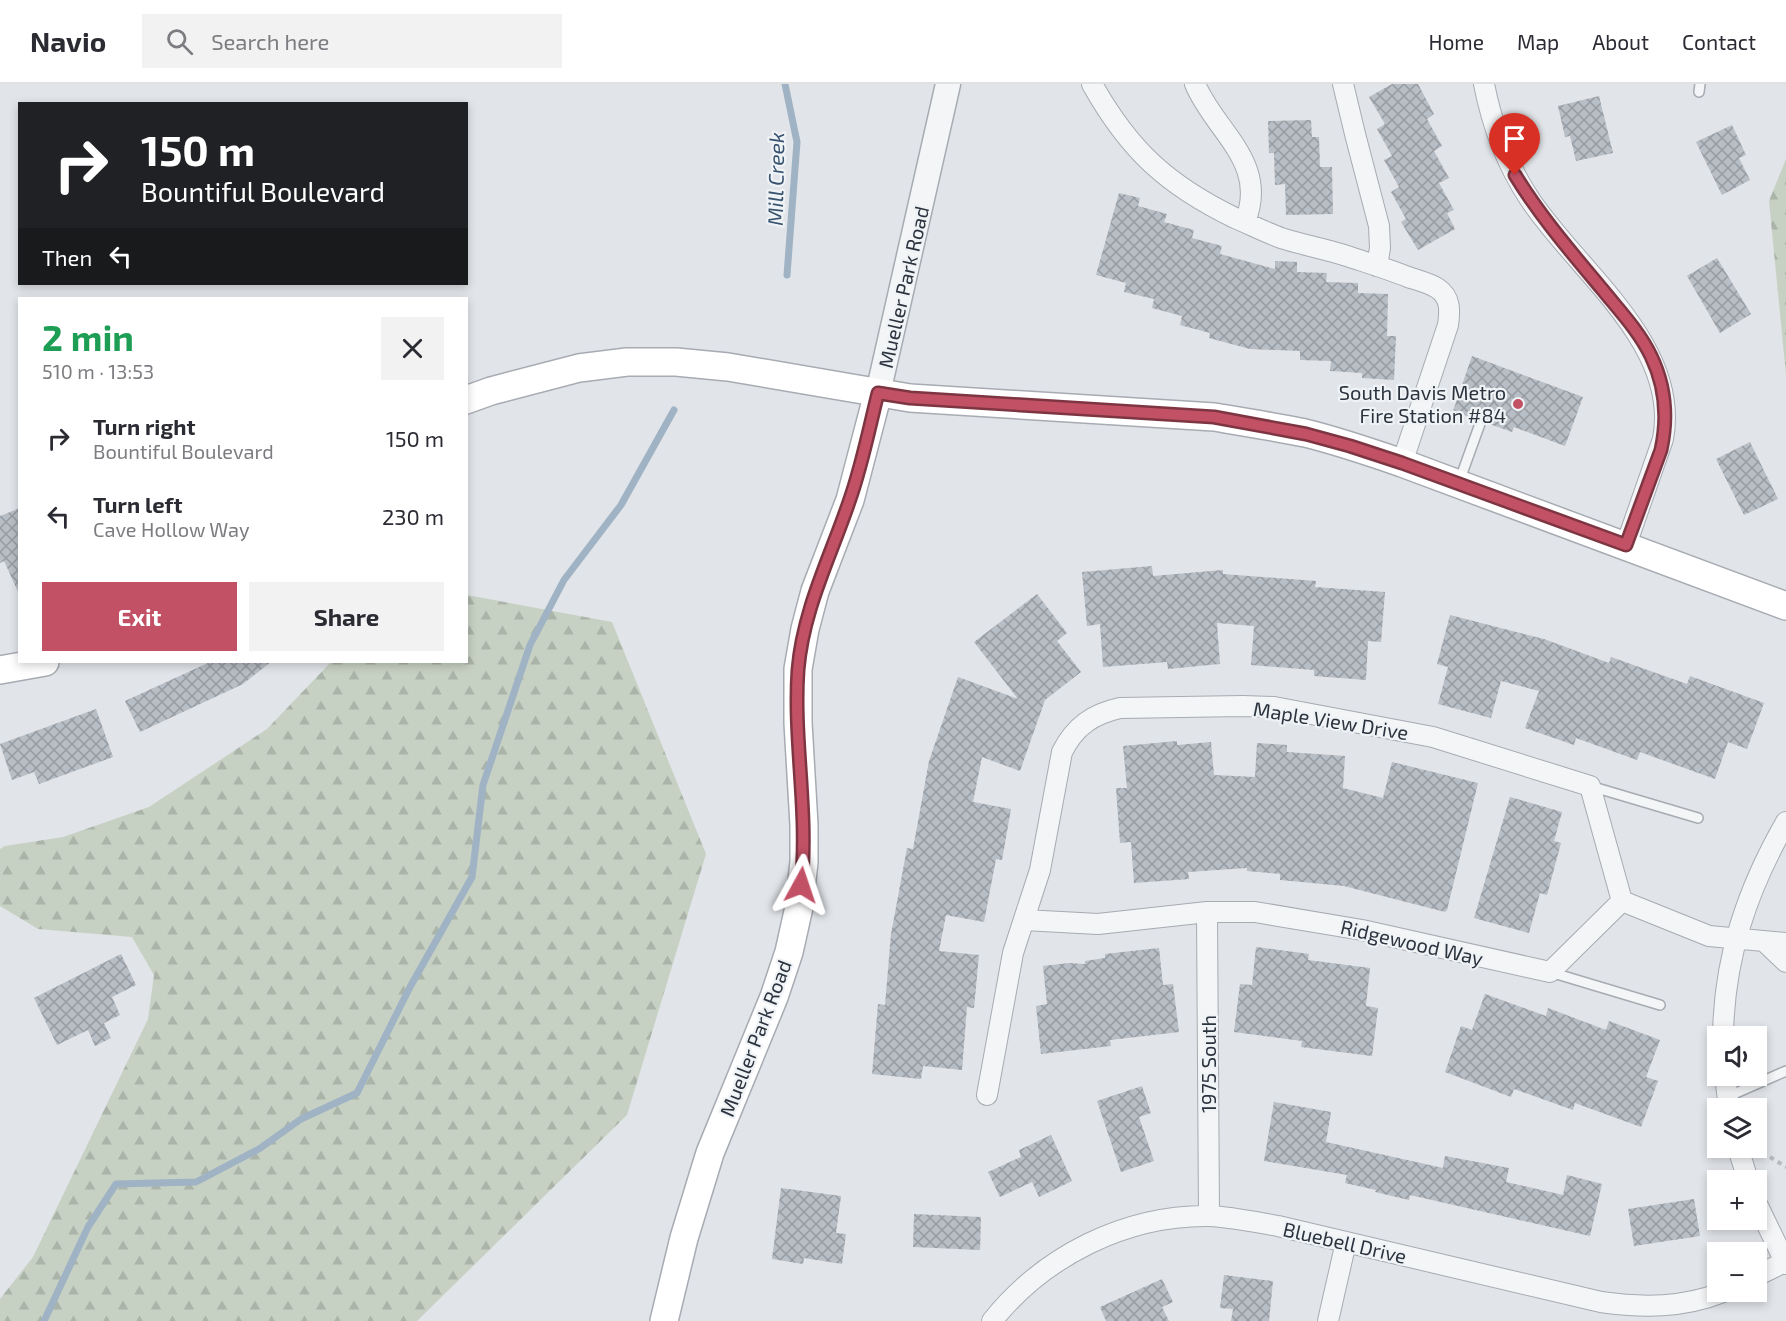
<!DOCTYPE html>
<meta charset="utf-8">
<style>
:root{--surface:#fff;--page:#f2f2f3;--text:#2b2b33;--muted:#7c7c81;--line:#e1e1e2;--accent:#c25166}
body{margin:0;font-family:"Exo 2",sans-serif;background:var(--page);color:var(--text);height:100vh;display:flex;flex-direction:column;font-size:22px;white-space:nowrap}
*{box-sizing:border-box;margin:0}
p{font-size:20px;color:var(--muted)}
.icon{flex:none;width:33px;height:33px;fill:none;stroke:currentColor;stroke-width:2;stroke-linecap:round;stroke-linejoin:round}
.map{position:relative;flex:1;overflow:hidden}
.side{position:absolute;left:18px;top:213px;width:450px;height:366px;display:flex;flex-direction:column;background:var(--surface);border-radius:0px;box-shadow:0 3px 9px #0003}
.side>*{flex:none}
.banner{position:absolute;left:18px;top:18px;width:450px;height:183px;border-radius:0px;box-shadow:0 3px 9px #0003;background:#202124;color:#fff;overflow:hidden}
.controls{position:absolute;left:1707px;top:942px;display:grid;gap:12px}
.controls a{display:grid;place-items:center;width:60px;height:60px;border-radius:0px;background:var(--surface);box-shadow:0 3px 9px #0003;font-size:30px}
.pin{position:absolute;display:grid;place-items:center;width:51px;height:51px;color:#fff;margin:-62px -26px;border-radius:50% 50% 50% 0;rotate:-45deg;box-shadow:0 0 6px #0007}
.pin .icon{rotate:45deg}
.me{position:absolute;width:66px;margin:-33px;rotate:5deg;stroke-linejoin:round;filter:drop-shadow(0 0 4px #0008)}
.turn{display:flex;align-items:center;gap:21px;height:126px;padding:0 24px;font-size:27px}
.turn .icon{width:78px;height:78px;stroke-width:2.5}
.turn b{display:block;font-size:42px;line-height:51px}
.then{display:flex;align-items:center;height:57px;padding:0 24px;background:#0003;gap:12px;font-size:22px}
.round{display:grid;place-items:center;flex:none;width:63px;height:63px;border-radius:0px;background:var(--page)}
.overview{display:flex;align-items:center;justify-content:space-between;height:102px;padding:0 24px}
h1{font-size:36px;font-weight:700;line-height:45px;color:#1e9e55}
.cta{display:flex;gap:12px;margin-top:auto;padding:12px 24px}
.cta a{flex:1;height:69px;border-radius:0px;background:var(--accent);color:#fff;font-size:24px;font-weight:700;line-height:69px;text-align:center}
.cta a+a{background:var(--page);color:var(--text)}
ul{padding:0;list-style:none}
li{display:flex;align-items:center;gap:18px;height:78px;padding:0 24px}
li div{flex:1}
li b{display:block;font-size:22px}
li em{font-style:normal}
header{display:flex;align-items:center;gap:36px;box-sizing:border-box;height:84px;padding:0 30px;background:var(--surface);border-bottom:2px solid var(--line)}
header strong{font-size:28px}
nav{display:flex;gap:33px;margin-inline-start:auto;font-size:21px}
.search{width:420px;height:54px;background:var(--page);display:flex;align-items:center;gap:15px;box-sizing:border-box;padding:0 21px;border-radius:0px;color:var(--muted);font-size:22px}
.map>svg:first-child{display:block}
</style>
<header>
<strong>Navio</strong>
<div class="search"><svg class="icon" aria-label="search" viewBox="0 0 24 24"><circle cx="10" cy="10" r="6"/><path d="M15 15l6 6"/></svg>Search here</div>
<nav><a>Home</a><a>Map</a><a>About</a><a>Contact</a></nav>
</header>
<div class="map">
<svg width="1786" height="1237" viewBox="0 0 1786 1237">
<defs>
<pattern id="forest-firs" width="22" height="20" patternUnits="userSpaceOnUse" patternTransform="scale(1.5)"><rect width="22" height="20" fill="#c7d1c3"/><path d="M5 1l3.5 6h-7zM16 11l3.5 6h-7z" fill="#abb4a9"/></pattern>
<pattern id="building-cross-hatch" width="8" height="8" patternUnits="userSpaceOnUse" patternTransform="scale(1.5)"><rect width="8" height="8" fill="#b8bec5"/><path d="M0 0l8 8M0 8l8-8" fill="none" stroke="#969ba1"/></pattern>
</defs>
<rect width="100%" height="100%" fill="#e1e4e8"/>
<path fill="url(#forest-firs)" d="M1786,75V291L1769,117Z
M467,511L612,538L706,770L627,1031L417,1237H0V1215L33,1173L148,935L154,891L132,853L38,845L0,822V765L5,762L63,753L149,723L267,645L331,578H466Z"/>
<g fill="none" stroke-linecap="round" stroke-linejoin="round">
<path stroke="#9fb3c5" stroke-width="7" d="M785,0L797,58L787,191
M44,1237L88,1143L116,1100L196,1098L259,1065L301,1035L357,1009L410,903L472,793L483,701L530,561L564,496L621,421L674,326"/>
</g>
<path fill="url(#building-cross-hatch)" d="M1392,0H1418L1434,30L1427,35L1442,62L1434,67L1449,94L1439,99L1454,126L1447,129L1455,145L1418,166L1401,138L1406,135L1391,108L1399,103L1384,76L1392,72L1377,45L1385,40L1369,13Z
M1599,12L1613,69L1576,77L1570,52L1565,53L1558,22Z
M1311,36L1312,53H1319L1320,83H1332L1333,130L1286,131L1285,100L1275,101L1274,69H1269L1268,37Z
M1732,41L1746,71L1739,74L1750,96L1722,111L1696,58Z
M1119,109L1140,114L1138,122L1167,130L1164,138L1194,146L1192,154L1222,162L1220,170L1275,185V177L1297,178V188L1327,189L1326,198L1358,199V209L1388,210L1387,252H1396L1394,296L1362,294V289L1330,287L1331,277L1300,276V267L1250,265L1209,254L1210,249L1180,241L1182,232L1152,224L1154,215L1124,208L1126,199L1096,191Z
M1717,174L1751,230L1720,249L1687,192Z
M1472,272L1583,313L1565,362L1514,343L1512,348L1487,339L1486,333L1483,331L1477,332L1475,335L1453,327Z
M1750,358L1778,415L1744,431L1716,375Z
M20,424V512L4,477L0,479V432Z
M1152,482L1153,492L1223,486V490L1316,497L1315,503L1385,508L1381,558L1368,557L1366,596L1314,592V586L1251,581L1254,542L1217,539L1220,580L1168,585L1167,578L1103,583L1100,540L1087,542L1082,488Z
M1037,510L1067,549L1057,557L1081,588L1045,616L1020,687L982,673L973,718L1011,725L1002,776L996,775L984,838L946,831L939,867L979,871L974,924L967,923L962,986L923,982L921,995L872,990L878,920L885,921L891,850L907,764L913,765L929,677L958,593L1018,615L974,558Z
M1450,531L1544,555L1609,579L1611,573L1687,600L1690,592L1764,619L1747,665L1728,658L1715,695L1640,668L1637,676L1576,654L1574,661L1525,644L1539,607L1501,597L1491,634L1438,620L1448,583L1437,580Z
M210,578H271L243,600L140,648L125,617Z
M96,625L113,673L39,700L34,688L12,696L0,660Z
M1177,657V661L1211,658L1214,691L1255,693L1257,659L1287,661V668L1345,672L1343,704L1383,714L1392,678L1478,699L1447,826L1445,828L1344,802L1280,796V790L1247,787V784L1188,788L1189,795L1134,799L1131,758L1120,759L1116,704H1127L1123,662Z
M1510,713L1562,728L1554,757L1561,759L1547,811L1540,809L1529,849L1474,834Z
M1256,863L1309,870L1308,876L1370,884L1366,922L1378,924L1372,972L1301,963L1302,957L1234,948L1240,900L1252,901Z
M1159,864L1163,901L1173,900L1179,948L1110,956L1111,962L1041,970L1036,922L1047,920L1043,882L1069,879L1085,880V877L1105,874V870Z
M121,870L136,901L112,913L120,931L104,939L111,954L95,962L88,946L57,961L34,914Z
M1485,910L1546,932L1548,924L1606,946L1609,937L1660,956L1646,993L1658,997L1641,1043L1575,1019L1573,1026L1514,1005L1511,1013L1445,988L1461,942L1472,946Z
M1142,1002L1151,1029L1139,1033L1154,1077L1121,1088L1097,1017Z
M1274,1018L1331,1028L1326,1058L1443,1084L1445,1072L1509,1084L1506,1098L1563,1111L1567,1091L1602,1100L1590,1152L1410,1111L1409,1116L1375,1108L1376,1106L1345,1099L1347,1091L1264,1077Z
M1051,1051L1072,1097L1039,1113L1032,1098L1000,1113L988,1088L1021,1073L1019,1066Z
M781,1104L841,1112L836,1149L846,1150L842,1180L804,1174L803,1180L772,1175Z
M1694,1115L1700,1152L1634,1162L1628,1125Z
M914,1130L981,1133L980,1166L913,1163Z
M1224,1191L1273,1197L1269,1237H1231L1233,1225L1220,1224Z
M1162,1195L1173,1218L1162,1223L1169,1237H1106L1100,1223Z"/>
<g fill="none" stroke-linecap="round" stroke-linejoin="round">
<defs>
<path id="service" d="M1699,8L1700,0
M1459,398L1481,337
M1590,702L1698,734
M1550,888L1660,921
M1727,1013L1786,987"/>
<path id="minor" d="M1092,0C1129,66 1167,101 1235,134C1251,141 1265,148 1281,154C1303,161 1326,165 1347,172C1368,179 1388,185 1408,193C1417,196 1429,199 1437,204C1451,213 1450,227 1448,241L1402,379
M1195,0C1215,48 1269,78 1245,138
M1343,0L1355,50L1379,142L1380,164L1377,182
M1484,0C1492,41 1506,79 1529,114C1576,186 1681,260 1663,355L1626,461
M1622,817L1709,852L1786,859
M1207,828L1209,1132
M1024,836L1098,840L1207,828H1255L1362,846L1550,888L1622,817
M1765,858L1786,878
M1723,952C1724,874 1747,806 1786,738
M1725,992L1729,1024
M987,1011L1013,869L1040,786L1062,668C1075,642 1093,630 1120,624L1243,622L1274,623L1433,653L1590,702L1622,817
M1738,1064L1748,1096
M1756,1118L1786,1180
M1756,1192L1785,1178
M992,1237C1044,1172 1125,1131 1209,1132C1232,1133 1255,1138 1278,1142L1601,1218C1643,1224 1683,1224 1723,1208
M1328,1237L1346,1158"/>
<path id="tertiary" d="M878,309L948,0"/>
<path id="secondary" d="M466,316L491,307L579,284L627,278H676L728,283L910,314L1214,333C1244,338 1275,343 1305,349C1338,357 1370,368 1402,379L1786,522
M0,586L45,578
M664,1237L684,1154L710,1069L774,913L789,868L799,823L804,778V741L798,639V585L805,545L815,507L850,416L878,309"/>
</defs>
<use href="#service" stroke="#a7abb2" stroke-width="12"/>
<use href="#minor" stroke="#a7abb2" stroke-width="22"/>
<use href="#tertiary" stroke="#a7abb2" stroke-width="27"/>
<use href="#secondary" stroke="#a7abb2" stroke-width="30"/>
<path stroke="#b7bbc0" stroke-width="4" stroke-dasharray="4.5 4.5" stroke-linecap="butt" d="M1770,1073L1786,1083"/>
<use href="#service" stroke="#f3f5f7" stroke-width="9"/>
<use href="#minor" stroke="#f3f5f7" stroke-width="20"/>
<use href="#tertiary" stroke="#f3f5f7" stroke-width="24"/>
<use href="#secondary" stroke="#fff" stroke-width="27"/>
</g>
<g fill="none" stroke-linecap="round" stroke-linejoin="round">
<defs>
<path id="route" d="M801,801C809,729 793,657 798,586C803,525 831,472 850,415C862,381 869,345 878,309L910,314L1214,333L1306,350L1350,362L1402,379L1626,461L1661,366C1668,334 1665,301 1651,272C1639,247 1619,226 1602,205C1571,168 1540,132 1515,91"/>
</defs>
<use href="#route" stroke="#7e3542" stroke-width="15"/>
<use href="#route" stroke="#c25166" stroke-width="10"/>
</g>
<circle fill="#c25166" stroke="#f0f3f6" stroke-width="2" cx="1518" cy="320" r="6"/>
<g text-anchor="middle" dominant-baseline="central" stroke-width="4.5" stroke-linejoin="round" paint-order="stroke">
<g font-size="20" fill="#2b333e" stroke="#f0f3f6">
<text transform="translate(903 203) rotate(-77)">Mueller Park Road</text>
<text transform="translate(1331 636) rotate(9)">Maple View Drive</text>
<text transform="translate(1412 858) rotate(13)">Ridgewood Way</text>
<text transform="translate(755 954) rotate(-69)">Mueller Park Road</text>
<text transform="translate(1208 980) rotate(-90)">1975 South</text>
<text transform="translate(1345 1158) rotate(13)">Bluebell Drive</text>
</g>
<g font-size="20" fill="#2b333e" stroke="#f0f3f6" text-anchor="end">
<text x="1506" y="308">South Davis Metro<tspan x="1506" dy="23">Fire Station #84</tspan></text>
</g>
<g font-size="21" font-style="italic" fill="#38536f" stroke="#f0f3f6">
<text transform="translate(775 95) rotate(-89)">Mill Creek</text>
</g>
</g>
</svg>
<div class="controls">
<a><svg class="icon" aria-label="sound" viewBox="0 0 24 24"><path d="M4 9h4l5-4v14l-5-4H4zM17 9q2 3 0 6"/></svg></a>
<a><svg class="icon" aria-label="layers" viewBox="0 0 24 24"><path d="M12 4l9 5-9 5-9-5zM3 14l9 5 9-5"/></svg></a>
<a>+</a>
<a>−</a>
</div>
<div class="pin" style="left:1515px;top:91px;background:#d93025"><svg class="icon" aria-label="arrive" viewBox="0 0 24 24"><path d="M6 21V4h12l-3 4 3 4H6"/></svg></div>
<svg class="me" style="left:801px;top:801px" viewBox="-20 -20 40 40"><path d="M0-17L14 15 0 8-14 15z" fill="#c25166" stroke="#fff" stroke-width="4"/></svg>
<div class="banner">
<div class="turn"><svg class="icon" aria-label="right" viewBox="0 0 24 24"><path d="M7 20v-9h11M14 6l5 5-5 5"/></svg><div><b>150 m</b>Bountiful Boulevard</div></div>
<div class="then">Then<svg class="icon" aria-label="left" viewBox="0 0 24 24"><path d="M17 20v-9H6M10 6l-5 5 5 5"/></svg></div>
</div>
<section class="side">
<div class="overview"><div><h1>2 min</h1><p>510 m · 13:53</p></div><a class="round"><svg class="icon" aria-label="close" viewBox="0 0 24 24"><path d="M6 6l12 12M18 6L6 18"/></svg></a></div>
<ul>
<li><svg class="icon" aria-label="right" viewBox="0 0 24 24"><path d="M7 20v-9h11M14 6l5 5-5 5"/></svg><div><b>Turn right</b><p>Bountiful Boulevard</p></div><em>150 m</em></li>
<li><svg class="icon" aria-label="left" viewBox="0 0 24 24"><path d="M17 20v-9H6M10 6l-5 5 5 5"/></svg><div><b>Turn left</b><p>Cave Hollow Way</p></div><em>230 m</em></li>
</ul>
<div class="cta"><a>Exit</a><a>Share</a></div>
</section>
</div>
